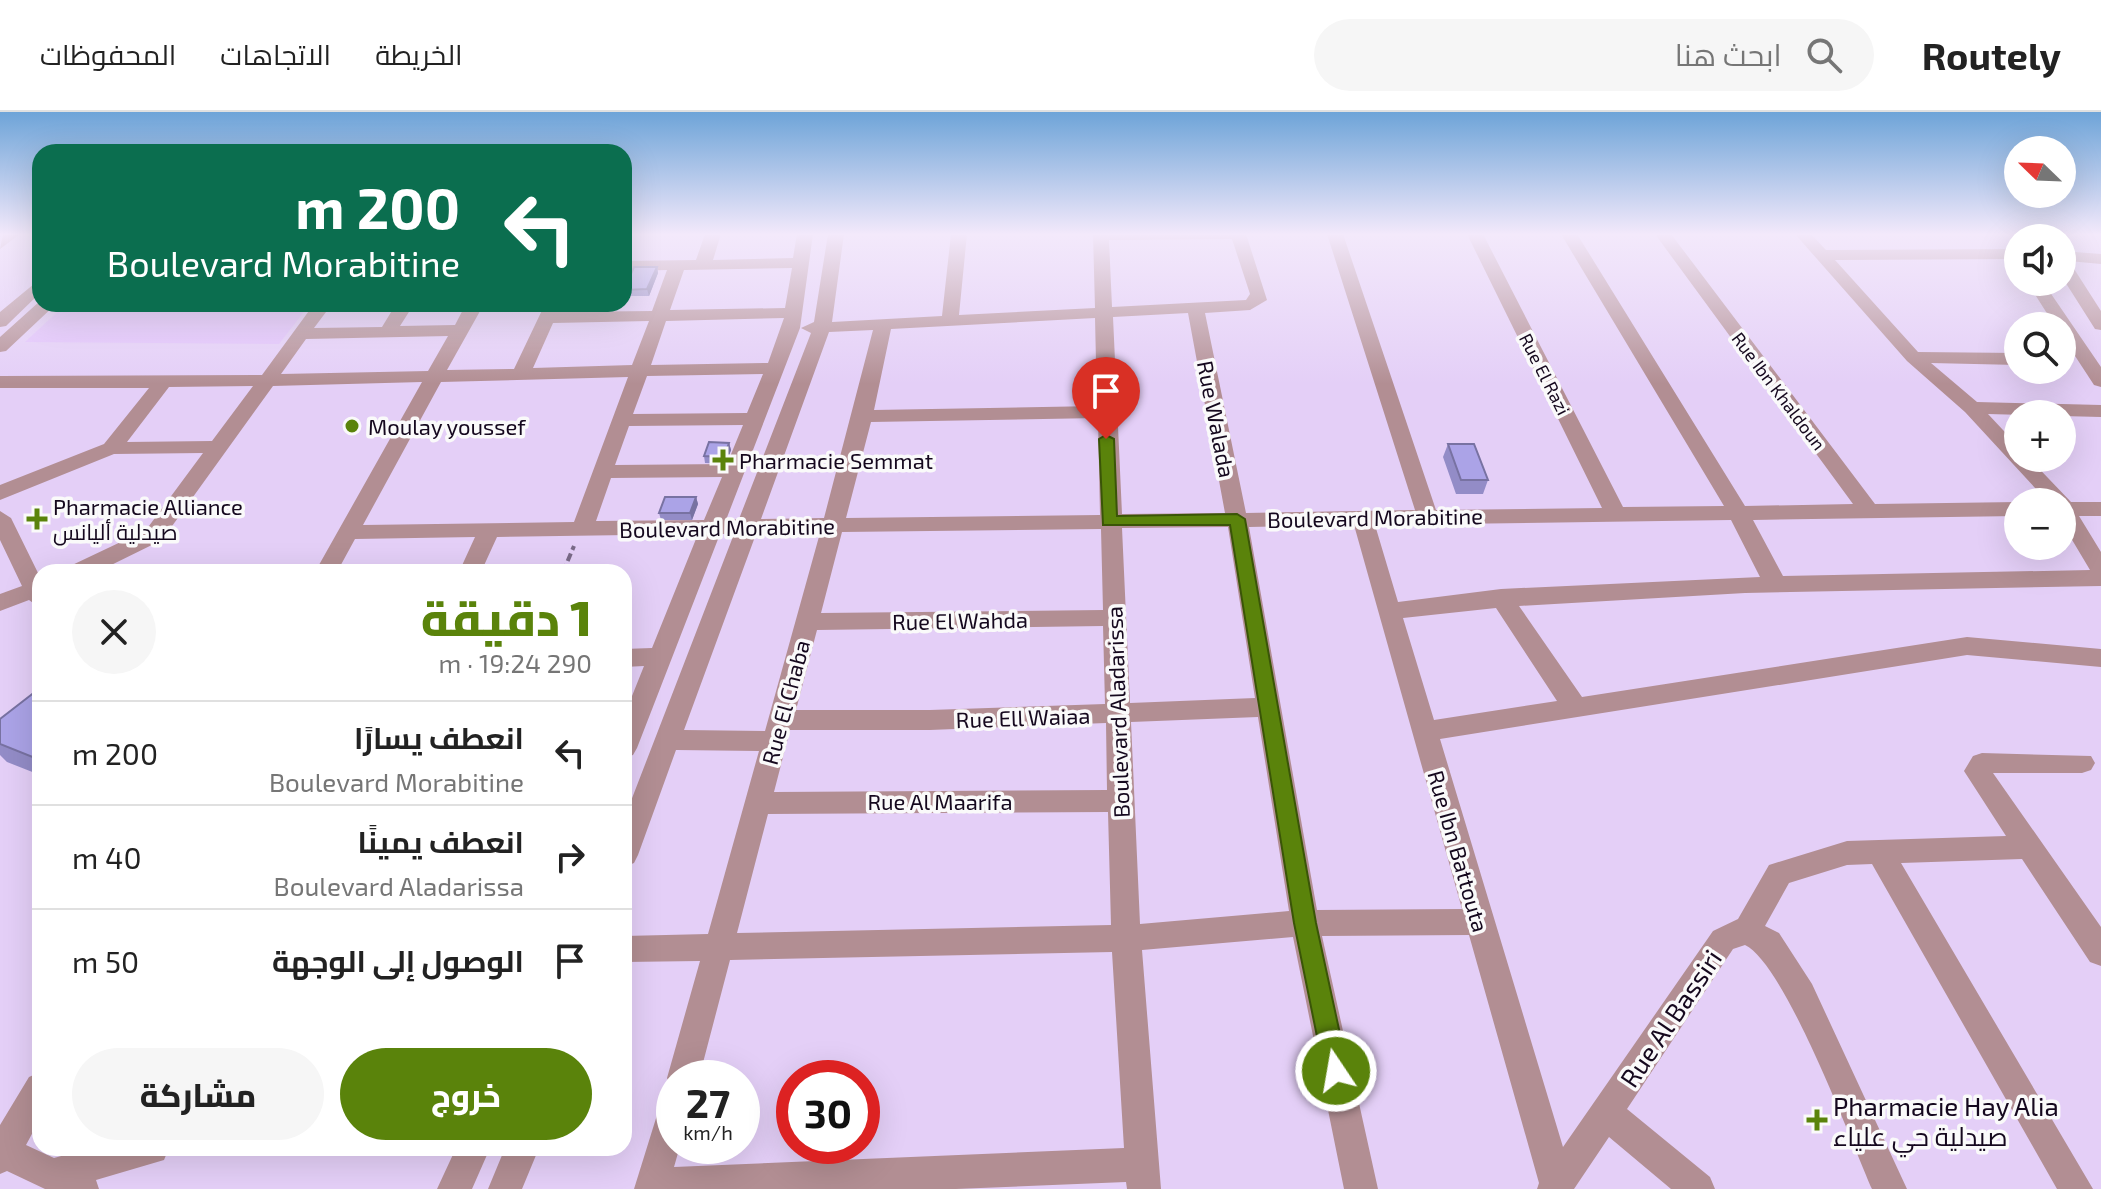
<!DOCTYPE html>
<html lang="ar">
<meta charset="utf-8">
<style>
:root{--surface:#fff;--page:#f6f6f6;--text:#222;--muted:#767676;--line:#e0e0e0;--accent:#5a830b}
body{margin:0;font-family:"Exo 2",Cairo,sans-serif;background:var(--page);color:var(--text);direction:rtl;height:100vh;display:flex;flex-direction:column;font-size:30px;white-space:nowrap}
*{box-sizing:border-box;margin:0}
p{font-size:26px;color:var(--muted)}
.icon{flex:none;width:44px;height:44px;fill:none;stroke:currentColor;stroke-width:2;stroke-linecap:round;stroke-linejoin:round}
.map{position:relative;flex:1;overflow:hidden;direction:ltr}
.panel{position:absolute;left:32px;top:452px;width:600px;height:592px;display:flex;flex-direction:column;background:var(--surface);border-radius:24px;box-shadow:0 8px 32px #0002;direction:rtl}
.panel>*{flex:none}
.guide{position:absolute;left:32px;top:32px;width:600px;height:168px;border-radius:24px;box-shadow:0 8px 32px #0002;direction:rtl;background:#0b6e4f;color:#fff;overflow:hidden}
.needle{width:52px;rotate:293deg}
.buttons{position:absolute;left:2004px;top:24px;display:grid;gap:16px}
.buttons a{display:grid;place-items:center;width:72px;height:72px;border-radius:50%;background:var(--surface);box-shadow:0 8px 32px #0002;font-size:40px}
.speed{position:absolute;left:656px;top:948px;display:flex;gap:16px;font-size:40px;font-weight:700;text-align:center}
.speed>*{display:grid;place-content:center;width:104px;height:104px;border-radius:50%;background:var(--surface);box-shadow:0 8px 32px #0002;line-height:1}
.speed small{font-size:20px;font-weight:400}
.speed .limit{border:12px solid #d22;background:#fff;color:#111}
.pin{position:absolute;display:grid;place-items:center;width:68px;height:68px;color:#fff;margin:-82px -34px;border-radius:50% 50% 50% 0;rotate:-45deg;box-shadow:0 0 8px #0007}
.pin .icon{rotate:45deg}
.me{position:absolute;width:88px;margin:-44px;rotate:348deg;stroke-linejoin:round;filter:drop-shadow(0 0 6px #0008)}
.turn{display:flex;align-items:center;gap:28px;height:168px;padding:0 40px;font-size:36px}
.turn .icon{width:104px;height:104px;stroke-width:2.5}
.turn b{display:block;font-size:56px;line-height:68px}
.round{display:grid;place-items:center;flex:none;width:84px;height:84px;border-radius:42px;background:var(--page)}
.headline{display:flex;align-items:center;justify-content:space-between;height:136px;padding:0 40px}
h1{font-size:48px;font-weight:800;line-height:60px;color:var(--accent)}
.primary-button{display:flex;gap:16px;margin-top:auto;padding:16px 40px}
.primary-button a{flex:1;height:92px;border-radius:48px;background:var(--accent);color:#fff;font-size:32px;font-weight:800;line-height:92px;text-align:center}
.primary-button a+a{background:var(--page);color:var(--text)}
ul{padding:0;list-style:none}
li{display:flex;align-items:center;gap:24px;height:104px;padding:0 40px;border-top:2px solid var(--line)}
li div{flex:1}
li b{display:block;font-size:30px}
li em{font-style:normal}
header{display:flex;align-items:center;gap:48px;box-sizing:border-box;height:112px;padding:0 40px;background:var(--surface);border-bottom:2px solid var(--line)}
header strong{font-size:38px}
nav{display:flex;gap:44px;margin-inline-start:auto;font-size:28px}
.search{width:560px;height:72px;background:var(--page);display:flex;align-items:center;gap:20px;box-sizing:border-box;padding:0 28px;border-radius:44px;color:var(--muted);font-size:30px}
.map>svg:first-child{display:block}
</style>
<header>
<strong>Routely</strong>
<div class="search"><svg class="icon" aria-label="search" viewBox="0 0 24 24"><circle cx="10" cy="10" r="6"/><path d="M15 15l6 6"/></svg>ابحث هنا</div>
<nav><a>الخريطة</a><a>الاتجاهات</a><a>المحفوظات</a></nav>
</header>
<div class="map">
<svg width="2101" height="1077" viewBox="0 0 2101 1077">
<rect width="100%" height="100%" fill="#e4cff7"/>
<path fill="#e1c2fb" d="M66,192H310L279,232L25,230Z"/>
<g fill="none" stroke-linecap="round" stroke-linejoin="round">
<path stroke="#7a6a88" stroke-width="4" stroke-dasharray="8 4" stroke-linecap="butt" d="M563,460L574,434"/>
<path fill="#b28e93" fill-rule="evenodd" d="M3,122H20L0,137Z
M705,122H721L713,148L793,146L797,122H813L800,216L726,408L739,407L811,221L801,216L814,210L828,122H844L832,210L942,204L951,122H967L959,203L1095,196L1093,122H1246L1267,188L1250,198L1205,201L1246,401L1415,398L1327,122H1343L1436,398L1602,396L1467,122H1483L1623,395L1724,394L1561,122H1577L1745,394L1853,392L1655,122H1671L1875,392L2018,390V404L1753,408L1783,464L2090,458L2062,411V390H2048L1965,300L1907,249L1795,122H1811L1826,138L2018,137V147L1835,148L1918,240L2018,241V253L1931,251L1977,290L2101,293V305L1988,302L2018,334V346H2029L2071,390H2101V404H2079L2101,440V474L1745,481L1519,494L1582,585L1967,525L2101,537V555L1967,543L1440,627L1563,1035L1713,819L1738,807L1769,753L1847,729L2006,724L1964,659L1973,644L1982,641L2091,644L2095,651L2091,658L2082,661H1993L2101,815V854L2090,850L2022,747L1901,751L2093,1077H2057L1872,752L1847,753L1789,771L1765,814L1779,821L1812,872L1907,1077H1872C1851,1029 1785,852 1745,833L1733,837L1627,997L1710,1065L1715,1077H1671L1609,1025L1574,1077H1537L1539,1071L1469,823L1322,824L1378,1077H1344L1293,825L1142,838L1161,1077H1127L1126,1070L956,1077H634L662,987L674,983V1034H680L674,1055L1124,1036L1112,840L730,848L699,966H674L672,977L667,966L700,849L624,850V824L708,822L759,639L676,638L638,743L634,751L624,755V707L734,422H720L637,636L633,643L624,646V604L644,554L624,555V537L652,536L698,422L497,425L481,460H459L475,425L355,427L337,460H315L422,270L273,274L162,428L97,460H65L68,455L146,418L203,341L114,342L0,388V373L104,332L149,276H0V264L262,263L314,192H332L314,216L382,215L396,192H414L400,214L455,213L466,192H484L447,258L514,257L545,192H559L558,200L652,199L667,158L624,159V149L696,148ZM1232,127L1250,182L1246,188L1112,195L1109,128ZM792,156L785,196L670,198L684,158ZM1188,201L1225,401L1122,402L1113,205ZM784,206L768,251L651,253L666,209ZM1095,206L1097,294L874,298L891,217ZM649,209L632,253L533,256L553,211ZM873,218L824,406L761,407L829,220ZM448,224L428,259L281,262L306,227ZM763,262L747,301L633,302L647,264ZM628,265L574,410L363,413L441,270ZM253,274L212,329L127,330L169,275ZM1098,306L1100,403L846,406L871,310ZM743,313L727,352L615,353L629,314ZM722,365L704,408L596,409L611,366ZM1731,408L1760,465L1501,477L1398,490L1375,413ZM1354,413L1462,797L1317,798L1249,415ZM1228,415L1255,586L1130,591L1122,416ZM1101,417L1103,498L821,501L842,420ZM820,421L765,619L684,618L756,422ZM1496,496L1557,589L1434,608L1403,506ZM1103,514L1105,592L930,598H796L817,518ZM1258,605L1289,799L1140,812L1131,610ZM1106,611L1107,678L774,680L790,618H930ZM1108,700L1111,813L737,821L768,702Z
M2035,122H2051L2053,126H2037Z
M2062,139L2101,142V152L2069,149L2101,199V218L2095,217L2062,165Z
M40,167V181L6,214L0,215V200Z
M2027,170H2043L2101,255V275L2094,273L2062,224V214H2055Z
M40,189V192H56L6,239L0,240V225Z
M0,399L11,406L40,465V496L29,488L0,499V482L22,474L0,428Z
M40,960V1007L26,1033L54,1046L90,1036H169L164,1048L96,1068L99,1077H45L7,1059L0,1062V1013L29,965Z
M456,1036H490L472,1077H437Z
M505,1036H539L522,1077H488Z"/>
</g>
<path fill="#938cc7" d="M657,155L658,161L649,184H626L624,177Z
M411,192H457L454,197L414,199Z
M729,331L731,338L726,352L705,351L704,344Z
M1448,332L1488,368L1483,382H1456L1443,345Z
M696,385L698,392L692,408H661L659,401Z
M40,576V663L7,650L0,643V607Z"/>
<path fill="#7872a2" d="M657,155L658,161L649,184L647,177Z
M729,331L731,338L726,352L724,345Z
M696,385L698,392L692,408L690,401Z"/>
<path fill="#aba3e7" stroke="#7872a2" stroke-width="2" d="M634,155H657L647,177L624,178Z
M709,330L729,331L724,345L704,344Z
M1448,332H1474L1488,368H1461Z
M665,385H696L690,401H659Z
M40,576V648L0,632V607Z"/>
<linearGradient id="sky" x2="0" y2="1"><stop stop-color="#6ea4d8"/><stop offset="0.45" stop-color="#f3e9fb"/><stop offset="1" stop-color="#f3e9fb" stop-opacity="0"/></linearGradient>
<rect width="2101" height="272" fill="url(#sky)"/>
<path fill="#5a830b" stroke="#3a5507" stroke-width="2" d="M1106,323L1114,327L1117,404L1237,402L1245,407L1316,811L1348,959L1345,967L1336,971L1327,967L1324,959L1294,811L1230,413H1103L1099,327Z"/>
<g fill="#5a830b" stroke="#fafafa" stroke-width="3">
<circle cx="352" cy="314" r="8"/>
<path d="M719 336h8v8h8v8h-8v8h-8v-8h-8v-8h8z"/>
<path d="M33 395h8v8h8v8h-8v8h-8v-8h-8v-8h8z"/>
<path d="M1813 996h8v8h8v8h-8v8h-8v-8h-8v-8h8z"/>
</g>
<g text-anchor="middle" dominant-baseline="central" stroke-width="7" stroke-linejoin="round" paint-order="stroke">
<g font-size="18" fill="#15081e" stroke="#fafafa">
<text transform="translate(1545 262) rotate(63)">Rue El Razi</text>
<text transform="translate(1779 279) rotate(53)">Rue Ibn Khaldoun</text>
</g>
<g font-size="22" fill="#15081e" stroke="#fafafa">
<text transform="translate(1217 307) rotate(79)">Rue Walada</text>
<text transform="translate(1375 405) rotate(-1)">Boulevard Morabitine</text>
<text transform="translate(727 415) rotate(-1)">Boulevard Morabitine</text>
<text transform="translate(960 508) rotate(-1)">Rue El Wahda</text>
<text transform="translate(785 590) rotate(-75)">Rue El Chaba</text>
<text transform="translate(1117 600) rotate(-92)">Boulevard Aladarissa</text>
<text transform="translate(1023 605) rotate(-2)">Rue Ell Waiaa</text>
<text x="940" y="689">Rue Al Maarifa</text>
<text transform="translate(1459 739) rotate(74)">Rue Ibn Battouta</text>
</g>
<g font-size="22" fill="#15081e" stroke="#fafafa" text-anchor="start">
<text x="368" y="314">Moulay youssef</text>
<text x="739" y="348">Pharmacie Semmat</text>
<text x="53" y="394">Pharmacie Alliance<tspan x="53" dy="25">صيدلية أليانس</tspan></text>
</g>
<g font-size="26" fill="#15081e" stroke="#fafafa">
<text transform="translate(1670 906) rotate(-56)">Rue Al Bassiri</text>
</g>
<g font-size="26" fill="#15081e" stroke="#fafafa" text-anchor="start">
<text x="1833" y="993">Pharmacie Hay Alia<tspan x="1833" dy="30">صيدلية حي علياء</tspan></text>
</g>
</g>
</svg>
<div class="buttons">
<a><svg class="needle" viewBox="-14 -14 28 28"><path d="M0-13l5 13h-10z" fill="#e53935"/><path d="M0 13l5-13h-10z" fill="#767676"/></svg></a>
<a><svg class="icon" aria-label="sound" viewBox="0 0 24 24"><path d="M4 9h4l5-4v14l-5-4H4zM17 9q2 3 0 6"/></svg></a>
<a><svg class="icon" aria-label="search" viewBox="0 0 24 24"><circle cx="10" cy="10" r="6"/><path d="M15 15l6 6"/></svg></a>
<a>+</a>
<a>−</a>
</div>
<div class="speed"><div>27<small>km/h</small></div><div class="limit">30</div></div>
<div class="pin" style="left:1106px;top:327px;background:#d93025"><svg class="icon" aria-label="arrive" viewBox="0 0 24 24"><path d="M6 21V4h12l-3 4 3 4H6"/></svg></div>
<svg class="me" style="left:1336px;top:959px" viewBox="-20 -20 40 40"><circle r="17" fill="#5a830b" stroke="#fff" stroke-width="3"/><path d="M0-11L8 9 0 5-8 9z" fill="#fff"/></svg>
<div class="guide">
<div class="turn"><svg class="icon" aria-label="left" viewBox="0 0 24 24"><path d="M17 20v-9H6M10 6l-5 5 5 5"/></svg><div><b>200 m</b>Boulevard Morabitine</div></div>
</div>
<section class="panel">
<div class="headline"><div><h1>1 دقيقة</h1><p>290 m · 19:24</p></div><a class="round"><svg class="icon" aria-label="close" viewBox="0 0 24 24"><path d="M6 6l12 12M18 6L6 18"/></svg></a></div>
<ul>
<li><svg class="icon" aria-label="left" viewBox="0 0 24 24"><path d="M17 20v-9H6M10 6l-5 5 5 5"/></svg><div><b>انعطف يسارًا</b><p>Boulevard Morabitine</p></div><em>200 m</em></li>
<li><svg class="icon" aria-label="right" viewBox="0 0 24 24"><path d="M7 20v-9h11M14 6l5 5-5 5"/></svg><div><b>انعطف يمينًا</b><p>Boulevard Aladarissa</p></div><em>40 m</em></li>
<li><svg class="icon" aria-label="arrive" viewBox="0 0 24 24"><path d="M6 21V4h12l-3 4 3 4H6"/></svg><div><b>الوصول إلى الوجهة</b></div><em>50 m</em></li>
</ul>
<div class="primary-button"><a>خروج</a><a>مشاركة</a></div>
</section>
</div>
